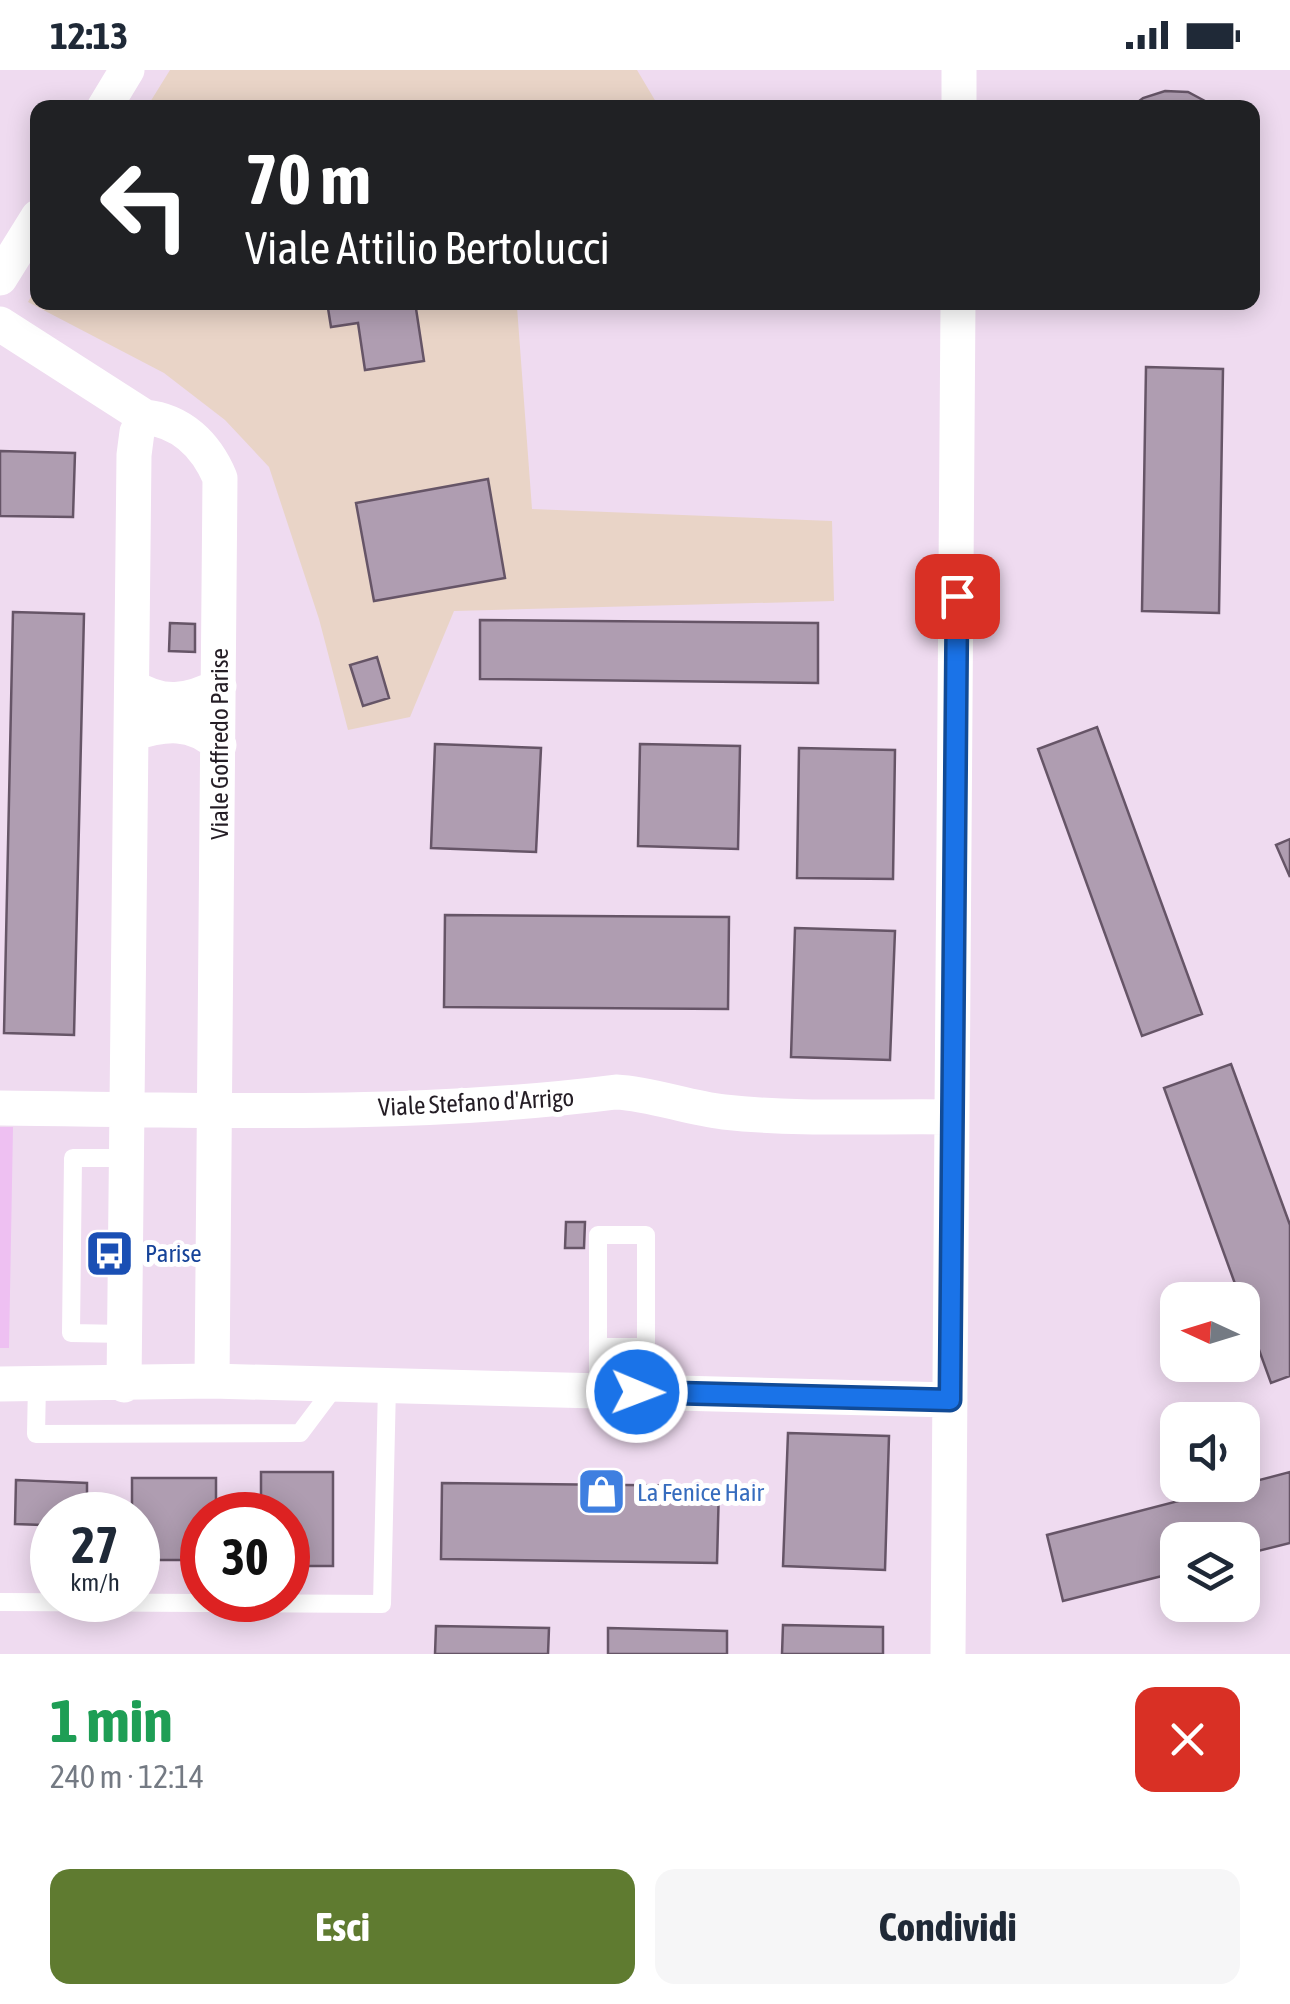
<!DOCTYPE html>
<html lang="it">
<meta charset="utf-8">
<style>
:root{--surface:#fff;--page:#f6f6f7;--text:#1f2937;--muted:#747a83;--accent:#5f7b30}
body{margin:0;font-family:"Asap Condensed",sans-serif;background:var(--page);color:var(--text);height:100vh;display:flex;flex-direction:column;font-size:38px;white-space:nowrap}
*{box-sizing:border-box;margin:0}
p{font-size:32px;color:var(--muted)}
.icon{flex:none;width:55px;height:55px;fill:none;stroke:currentColor;stroke-width:2;stroke-linecap:round;stroke-linejoin:round}
.map{position:relative;height:1584px;overflow:hidden}
.details{display:flex;flex-direction:column;background:var(--surface);flex:1}
.details>*{flex:none}
.top-card{position:absolute;left:30px;top:30px;width:1230px;height:210px;border-radius:20px;box-shadow:0 5px 25px #0003;background:#202124;color:#fff;overflow:hidden}
.needle{width:65px;rotate:274deg}
.fabs{position:absolute;left:1160px;top:1212px;display:grid;gap:20px}
.fabs a{display:grid;place-items:center;width:100px;height:100px;border-radius:20px;background:var(--surface);box-shadow:0 5px 25px #0003;font-size:50px}
.speed{position:absolute;left:30px;top:1422px;display:flex;gap:20px;font-size:50px;font-weight:700;text-align:center}
.speed>*{display:grid;place-content:center;width:130px;height:130px;border-radius:50%;background:var(--surface);box-shadow:0 5px 25px #0003;line-height:1}
.speed small{font-size:25px;font-weight:400}
.speed .limit{border:15px solid #d22;background:#fff;color:#111}
.pin{position:absolute;display:grid;place-items:center;width:85px;height:85px;color:#fff;margin:-42px;border-radius:20px;box-shadow:0 5px 15px #0006}
.me{position:absolute;width:110px;margin:-55px;rotate:91deg;stroke-linejoin:round;filter:drop-shadow(0 0 8px #0008)}
.turn{display:flex;align-items:center;gap:35px;height:210px;padding:0 50px;font-size:45px}
.turn .icon{width:130px;height:130px;stroke-width:2.5}
.turn b{display:block;font-size:70px;line-height:85px}
.round{display:grid;place-items:center;flex:none;width:105px;height:105px;border-radius:20px;background:var(--page)}
.headline{display:flex;align-items:center;justify-content:space-between;height:170px;padding:0 50px}
h1{font-size:60px;font-weight:700;line-height:75px;color:#1e9e55}
.cta{display:flex;gap:20px;margin-top:auto;padding:20px 50px}
.cta a{flex:1;height:115px;border-radius:20px;background:var(--accent);color:#fff;font-size:40px;font-weight:700;line-height:115px;text-align:center}
.cta a+a{background:var(--page);color:var(--text)}
.status{display:flex;justify-content:space-between;align-items:center;height:70px;padding:0 50px;background:var(--surface);direction:ltr}
.status svg{height:28px;fill:currentColor}
.map>svg:first-child{display:block}
</style>
<div class="status"><b>12:13</b><svg viewBox="0 0 49 12"><path d="M0 12V9h3v3zM5 12V6h3v6zM10 12V3h3v9zM15 12V0h3v12zM26 1h20v11H26zM47 4h2v5h-2z"/></svg></div>
<div class="map">
<svg width="1290" height="1584" viewBox="0 0 1290 1584">
<rect width="100%" height="100%" fill="#efdbf0"/>
<path fill="#e9d4c7" d="M170,0H637L659,37H147Z
M37,216L38,232L531,233L517,237L532,439L832,451L834,531L454,541L410,647L348,660L319,549L269,397L225,350L164,303L28,232Z"/>
<path fill="#eec0f2" d="M0,1057H13L9,1278H0Z"/>
<path fill="#af9db1" stroke="#665567" stroke-width="2.5" d="M1165,21L1188,22L1218,38H1130L1143,28Z
M327,232H415L424,291L365,300L358,253L331,257Z
M1146,297L1223,299L1219,543L1142,541Z
M0,381L75,383L73,447L0,446Z
M488,409L505,508L374,531L356,433Z
M13,542L84,544L74,965L4,963Z
M480,550L818,553V613L480,609Z
M170,553L195,554V582L169,581Z
M377,587L389,628L363,636L350,595Z
M1097,657L1202,944L1142,966L1038,679Z
M435,674L541,678L536,782L431,778Z
M640,674L740,676L738,779L638,776Z
M799,678L895,680L893,809L797,808Z
M1290,769V807L1276,775Z
M445,845L729,847L728,939L444,937Z
M795,858L895,861L890,990L791,987Z
M1231,994L1290,1155V1306L1271,1313L1164,1018Z
M566,1152H585L584,1178H565Z
M788,1363L889,1366L885,1500L783,1496Z
M261,1402H333V1496H290L288,1445H261Z
M1290,1402V1473L1242,1485V1470H1178V1502L1063,1531L1047,1465Z
M132,1408H216V1445H202V1490H138V1445H132Z
M16,1410L87,1413V1445H52V1491L41,1490L43,1455L15,1454Z
M442,1413L719,1416L717,1493L441,1489Z
M783,1555L883,1557V1584H782Z
M436,1556L549,1558L548,1584H435Z
M608,1558L727,1561V1584H608Z"/>
<g fill="none" stroke-linecap="round" stroke-linejoin="round">
<path stroke="#fff" stroke-width="18" d="M125,1264L71,1263L73,1088H127
M598,1277H646V1165H598V1321
M37,1314L36,1364L300,1363L336,1315
M0,1532L382,1534L387,1316"/>
<path stroke="#fff" stroke-width="35" d="M104,38L127,0
M959,38V0
M0,208L38,147
M0,254L145,347C182,351 206,375 220,408L212,1311
M132,616C162,636 188,632 219,616
M132,664C164,653 193,650 219,675
M0,1038C206,1040 412,1048 616,1022C653,1024 687,1038 724,1042C798,1050 875,1046 950,1047
M0,1314L212,1311L950,1330
M124,1315L134,385L137,362L145,347
M948,1584L958,232"/>
</g>
<g fill="none" stroke-linecap="round" stroke-linejoin="round">
<defs>
<path id="route" d="M637,1322L950,1330L957,526"/>
</defs>
<use href="#route" stroke="#114b97" stroke-width="25"/>
<use href="#route" stroke="#1a73e8" stroke-width="18"/>
</g>
<defs>
<symbol id="bus-square" viewBox="-11 -11 22 22"><rect x="-9" y="-9" width="18" height="18" rx="4" fill="#1a4fb4" stroke="#fff"/><path d="M-5-6H5V4H4V6H2V4H-2V6H-4V4H-5ZM-3.5-4V0h7V-4ZM-3.5 1.2v1.5H-2V1.2ZM2 1.2v1.5H3.5V1.2Z" fill="#fff"/></symbol>
<symbol id="shop-square" viewBox="-11 -11 22 22"><rect x="-9" y="-9" width="18" height="18" rx="4" fill="#3f7fe0" stroke="#fff"/><path d="M-5-2.5h2.3a2.7 3.5 0 0 1 5.4 0H5L5.5 6h-11ZM-1.5-2.5h3a1.5 2.3 0 0 0-3 0Z" fill="#fff"/></symbol>
</defs>
<g fill-rule="evenodd">
<use href="#bus-square" x="82" y="1156" width="55" height="55"/>
<use href="#shop-square" x="574" y="1394" width="55" height="55"/>
</g>
<g text-anchor="middle" dominant-baseline="central" stroke-width="10" stroke-linejoin="round" paint-order="stroke">
<g font-size="25" fill="#241d25" stroke="#fff">
<text transform="translate(219 674) rotate(-90)">Viale Goffredo Parise</text>
<text transform="translate(476 1032) rotate(-3)">Viale Stefano d'Arrigo</text>
</g>
<g font-size="25" fill="#164399" stroke="#fff" text-anchor="start">
<text x="145" y="1183">Parise</text>
</g>
<g font-size="25" fill="#366cbe" stroke="#fff" text-anchor="start">
<text x="637" y="1422">La Fenice Hair</text>
</g>
</g>
</svg>
<div class="fabs">
<a><svg class="needle" viewBox="-14 -14 28 28"><path d="M0-13l5 13h-10z" fill="#e53935"/><path d="M0 13l5-13h-10z" fill="#747a83"/></svg></a>
<a><svg class="icon" aria-label="sound" viewBox="0 0 24 24"><path d="M4 9h4l5-4v14l-5-4H4zM17 9q2 3 0 6"/></svg></a>
<a><svg class="icon" aria-label="layers" viewBox="0 0 24 24"><path d="M12 4l9 5-9 5-9-5zM3 14l9 5 9-5"/></svg></a>
</div>
<div class="speed"><div>27<small>km/h</small></div><div class="limit">30</div></div>
<div class="pin" style="left:957px;top:526px;background:#d93025"><svg class="icon" aria-label="arrive" viewBox="0 0 24 24"><path d="M6 21V4h12l-3 4 3 4H6"/></svg></div>
<svg class="me" style="left:637px;top:1322px" viewBox="-20 -20 40 40"><circle r="17" fill="#1a73e8" stroke="#fff" stroke-width="3"/><path d="M0-11L8 9 0 5-8 9z" fill="#fff"/></svg>
<div class="top-card">
<div class="turn"><svg class="icon" aria-label="left" viewBox="0 0 24 24"><path d="M17 20v-9H6M10 6l-5 5 5 5"/></svg><div><b>70 m</b>Viale Attilio Bertolucci</div></div>
</div>
</div>
<section class="details">
<div class="headline"><div><h1>1 min</h1><p>240 m · 12:14</p></div><a class="round" style="background:#d93025;color:#fff"><svg class="icon" aria-label="close" viewBox="0 0 24 24"><path d="M6 6l12 12M18 6L6 18"/></svg></a></div>
<div class="cta"><a>Esci</a><a>Condividi</a></div>
</section>
